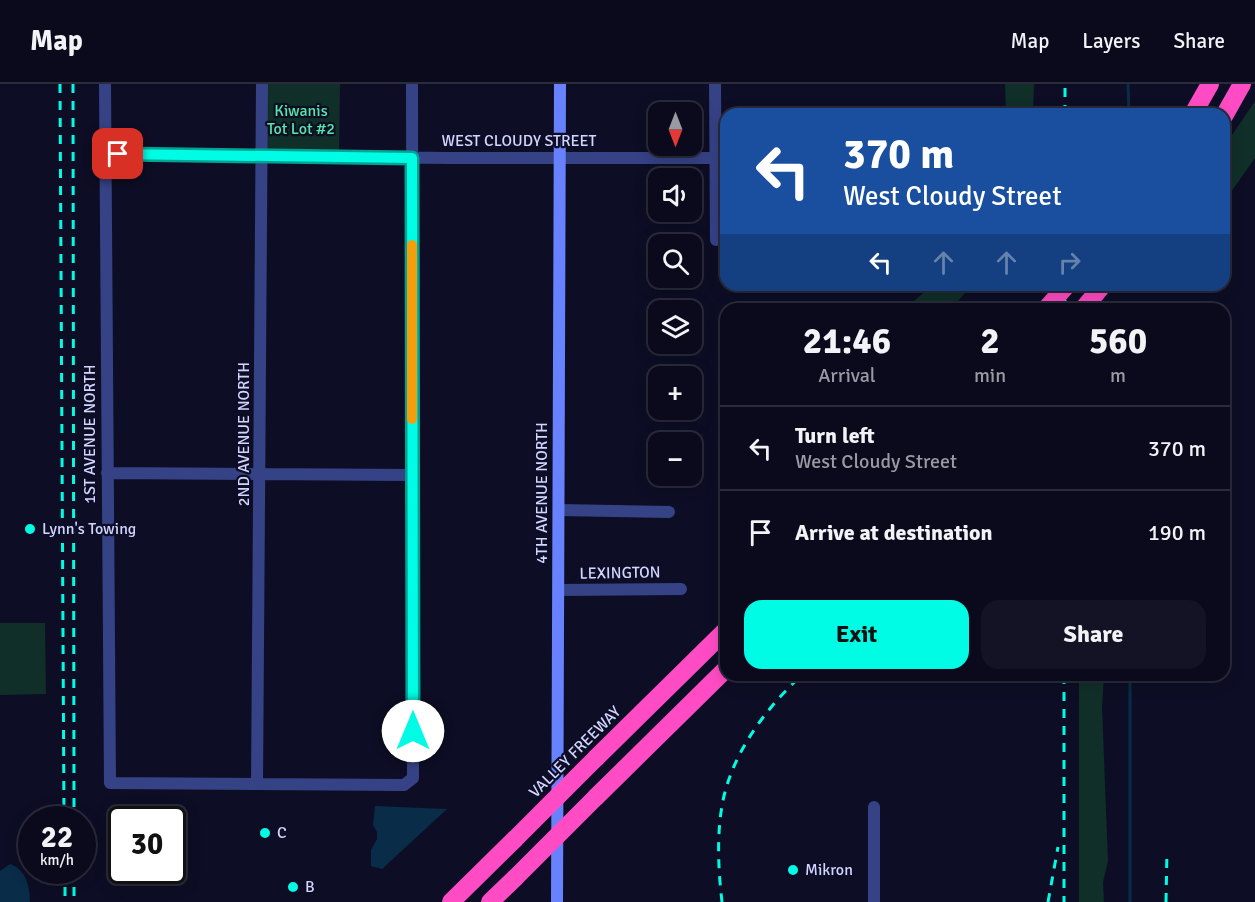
<!DOCTYPE html>
<meta charset="utf-8">
<style>
:root{--surface:#0a0a1c;--page:#131325;--text:#f1f3f6;--muted:#999aa3;--line:#2a2b3b;--accent:#00fce4}
body{margin:0;font-family:Signika,sans-serif;background:var(--page);color:var(--text);height:100vh;display:flex;flex-direction:column;font-size:22px;white-space:nowrap}
*{box-sizing:border-box;margin:0}
p{font-size:20px;color:var(--muted)}
.icon{flex:none;width:33px;height:33px;fill:none;stroke:currentColor;stroke-width:2;stroke-linecap:round;stroke-linejoin:round}
.map{position:relative;flex:1;overflow:hidden}
.sheet{position:absolute;left:720px;top:219px;width:510px;height:378px;display:flex;flex-direction:column;background:var(--surface);border-radius:18px;box-shadow:0 3px 15px #0003,0 0 0 2px var(--line)}
.sheet>*{flex:none}
.guide{position:absolute;left:720px;top:24px;width:510px;height:183px;border-radius:18px;box-shadow:0 3px 15px #0003,0 0 0 2px var(--line);background:#1a4fa0;color:#fff;overflow:hidden}
.needle{width:39px;rotate:180deg}
.fabs{position:absolute;left:648px;top:18px;display:grid;gap:12px}
.fabs a{display:grid;place-items:center;width:54px;height:54px;border-radius:12px;background:var(--surface);box-shadow:0 3px 15px #0003,0 0 0 2px var(--line);font-size:30px}
.speed{position:absolute;left:18px;top:722px;display:flex;gap:12px;font-size:30px;font-weight:700;text-align:center}
.speed>*{display:grid;place-content:center;width:78px;height:78px;border-radius:50%;background:var(--surface);box-shadow:0 3px 15px #0003,0 0 0 2px var(--line);line-height:1}
.speed small{font-size:15px;font-weight:400}
.speed .limit{border:3px solid #111;border-radius:9px;background:#fff;color:#111}
.pin{position:absolute;display:grid;place-items:center;width:51px;height:51px;color:#fff;margin:-26px;border-radius:12px;box-shadow:0 3px 9px #0006}
.me{position:absolute;width:66px;margin:-33px;rotate:0deg;stroke-linejoin:round;filter:drop-shadow(0 0 4px #0008)}
.turn{display:flex;align-items:center;gap:21px;height:126px;padding:0 24px;font-size:27px}
.turn .icon{width:78px;height:78px;stroke-width:2.5}
.turn b{display:block;font-size:42px;line-height:51px}
.lanes{display:flex;align-items:center;height:57px;padding:0 24px;background:#0003;justify-content:center;gap:30px;direction:ltr}
.lanes .off{opacity:.35}
.eta{display:flex;justify-content:space-evenly;align-items:center;height:102px;text-align:center}
.eta b{font-size:36px;font-weight:700;line-height:42px}
.action{display:flex;gap:12px;margin-top:auto;padding:12px 24px}
.action a{flex:1;height:69px;border-radius:18px;background:var(--accent);color:#111;font-size:24px;font-weight:700;line-height:69px;text-align:center}
.action a+a{background:var(--page);color:var(--text)}
ul{padding:0;list-style:none}
li{display:flex;align-items:center;gap:18px;height:84px;padding:0 24px;border-top:2px solid var(--line)}
li div{flex:1}
li b{display:block;font-size:22px}
li em{font-style:normal}
header{display:flex;align-items:center;gap:36px;box-sizing:border-box;height:84px;padding:0 30px;background:var(--surface);border-bottom:2px solid var(--line)}
header strong{font-size:28px}
nav{display:flex;gap:33px;margin-inline-start:auto;font-size:21px}
.map>svg:first-child{display:block}
</style>
<header>
<strong>Map</strong>
<nav><a>Map</a><a>Layers</a><a>Share</a></nav>
</header>
<div class="map">
<svg width="1255" height="818" viewBox="0 0 1255 818">
<rect width="100%" height="100%" fill="#0d0e25"/>
<path fill="#102f28" d="M262,0H340L339,72L261,71Z
M1005,0H1034L1033,30H1006Z
M1255,17V74L1224,118V63Z
M933,201H972L951,225H910L915,216Z
M0,539H45L46,610L0,611Z
M1079,591H1104L1102,623L1108,777L1103,798L1104,818H1079Z"/>
<path fill="#092c48" d="M375,722L447,725L382,785L371,782V766L377,755V748L373,741Z
M10,780C26,785 30,803 30,818H0V787Z"/>
<g fill="none" stroke-linecap="round" stroke-linejoin="round">
<path stroke="#092c48" stroke-width="3" d="M1128,0L1129,30
M1130,591V818"/>
<path stroke="#364286" stroke-width="12" d="M105,0L110,699L404,701L413,694L412,0
M715,0L716,156
M106,70L450,74H716
M107,389L412,391
M559,426L669,428
M559,506L681,505
M257,700L262,0
M874,723V818"/>
<path stroke="#6882ff" stroke-width="12" d="M557,818L560,0"/>
<path stroke="#ff4cc5" stroke-width="18" d="M1193,30L1210,0
M1224,32L1242,0
M1083,225L1103,201
M596,674L726,546
M596,713L726,585
M451,818L515,755
M490,818L515,794"/>
<path stroke="#00fce4" stroke-width="3" stroke-dasharray="9 8" stroke-linecap="butt" d="M60,0L64,735
M73,0L74,735
M1065,30V0
M1065,225V201
M1064,591V818
M65,786V818
M74,786V818
M722,818C718,784 716,742 725,708C737,663 768,622 802,591
M1048,818L1058,763
M1166,818L1167,767"/>
<path stroke="#ff4cc5" stroke-width="18" d="M1046,225L1067,201
M515,755L596,674
M515,794L596,713"/>
</g>
<g fill="none" stroke-linecap="round" stroke-linejoin="round">
<defs>
<path id="route" d="M118,70L412,74L413,647"/>
</defs>
<use href="#route" stroke="#00a494" stroke-width="15"/>
<use href="#route" stroke="#00fce4" stroke-width="10"/>
<path stroke="#f59e0b" stroke-width="10" d="M412,161V335"/>
</g>
<g fill="#00fce4" stroke="#0d0e25" stroke-width="2">
<circle cx="30" cy="445" r="6"/>
<circle cx="265" cy="749" r="6"/>
<circle cx="793" cy="786" r="6"/>
<circle cx="293" cy="803" r="6"/>
</g>
<g text-anchor="middle" dominant-baseline="central" stroke-width="4.5" stroke-linejoin="round" paint-order="stroke">
<g font-size="16" fill="#56e6a6" stroke="#0d0e25">
<text x="301" y="27">Kiwanis<tspan x="301" dy="18">Tot Lot #2</tspan></text>
</g>
<g font-size="16" fill="#d1d5ff" stroke="#0d0e25">
<text x="519" y="57">WEST CLOUDY STREET</text>
<text transform="translate(90 350) rotate(-90)">1ST AVENUE NORTH</text>
<text transform="translate(244 350) rotate(-90)">2ND AVENUE NORTH</text>
<text transform="translate(542 409) rotate(-90)">4TH AVENUE NORTH</text>
<text transform="translate(620 489) rotate(-1)">LEXINGTON</text>
<text transform="translate(575 668) rotate(-45)">VALLEY FREEWAY</text>
</g>
<g font-size="16" fill="#d1d5ff" stroke="#0d0e25" text-anchor="start">
<text x="42" y="445">Lynn's Towing</text>
<text x="277" y="749">C</text>
<text x="805" y="786">Mikron</text>
<text x="305" y="803">B</text>
</g>
</g>
</svg>
<div class="fabs">
<a><svg class="needle" viewBox="-14 -14 28 28"><path d="M0-13l5 13h-10z" fill="#e53935"/><path d="M0 13l5-13h-10z" fill="#999aa3"/></svg></a>
<a><svg class="icon" aria-label="sound" viewBox="0 0 24 24"><path d="M4 9h4l5-4v14l-5-4H4zM17 9q2 3 0 6"/></svg></a>
<a><svg class="icon" aria-label="search" viewBox="0 0 24 24"><circle cx="10" cy="10" r="6"/><path d="M15 15l6 6"/></svg></a>
<a><svg class="icon" aria-label="layers" viewBox="0 0 24 24"><path d="M12 4l9 5-9 5-9-5zM3 14l9 5 9-5"/></svg></a>
<a>+</a>
<a>−</a>
</div>
<div class="speed"><div>22<small>km/h</small></div><div class="limit">30</div></div>
<div class="pin" style="left:118px;top:70px;background:#d93025"><svg class="icon" aria-label="arrive" viewBox="0 0 24 24"><path d="M6 21V4h12l-3 4 3 4H6"/></svg></div>
<svg class="me" style="left:413px;top:647px" viewBox="-20 -20 40 40"><circle r="19" fill="#fff"/><path d="M0-13L10 11 0 6-10 11z" fill="#00fce4"/></svg>
<div class="guide">
<div class="turn"><svg class="icon" aria-label="left" viewBox="0 0 24 24"><path d="M17 20v-9H6M10 6l-5 5 5 5"/></svg><div><b>370 m</b>West Cloudy Street</div></div>
<div class="lanes"><svg class="icon" aria-label="left" viewBox="0 0 24 24"><path d="M17 20v-9H6M10 6l-5 5 5 5"/></svg><svg class="icon off" aria-label="ahead" viewBox="0 0 24 24"><path d="M12 20V5M6 11l6-6 6 6"/></svg><svg class="icon off" aria-label="ahead" viewBox="0 0 24 24"><path d="M12 20V5M6 11l6-6 6 6"/></svg><svg class="icon off" aria-label="right" viewBox="0 0 24 24"><path d="M7 20v-9h11M14 6l5 5-5 5"/></svg></div>
</div>
<section class="sheet">
<div class="eta">
<div><b>21:46</b><p>Arrival</p></div>
<div><b>2</b><p>min</p></div>
<div><b>560</b><p>m</p></div>
</div>
<ul>
<li><svg class="icon" aria-label="left" viewBox="0 0 24 24"><path d="M17 20v-9H6M10 6l-5 5 5 5"/></svg><div><b>Turn left</b><p>West Cloudy Street</p></div><em>370 m</em></li>
<li><svg class="icon" aria-label="arrive" viewBox="0 0 24 24"><path d="M6 21V4h12l-3 4 3 4H6"/></svg><div><b>Arrive at destination</b></div><em>190 m</em></li>
</ul>
<div class="action"><a>Exit</a><a>Share</a></div>
</section>
</div>
